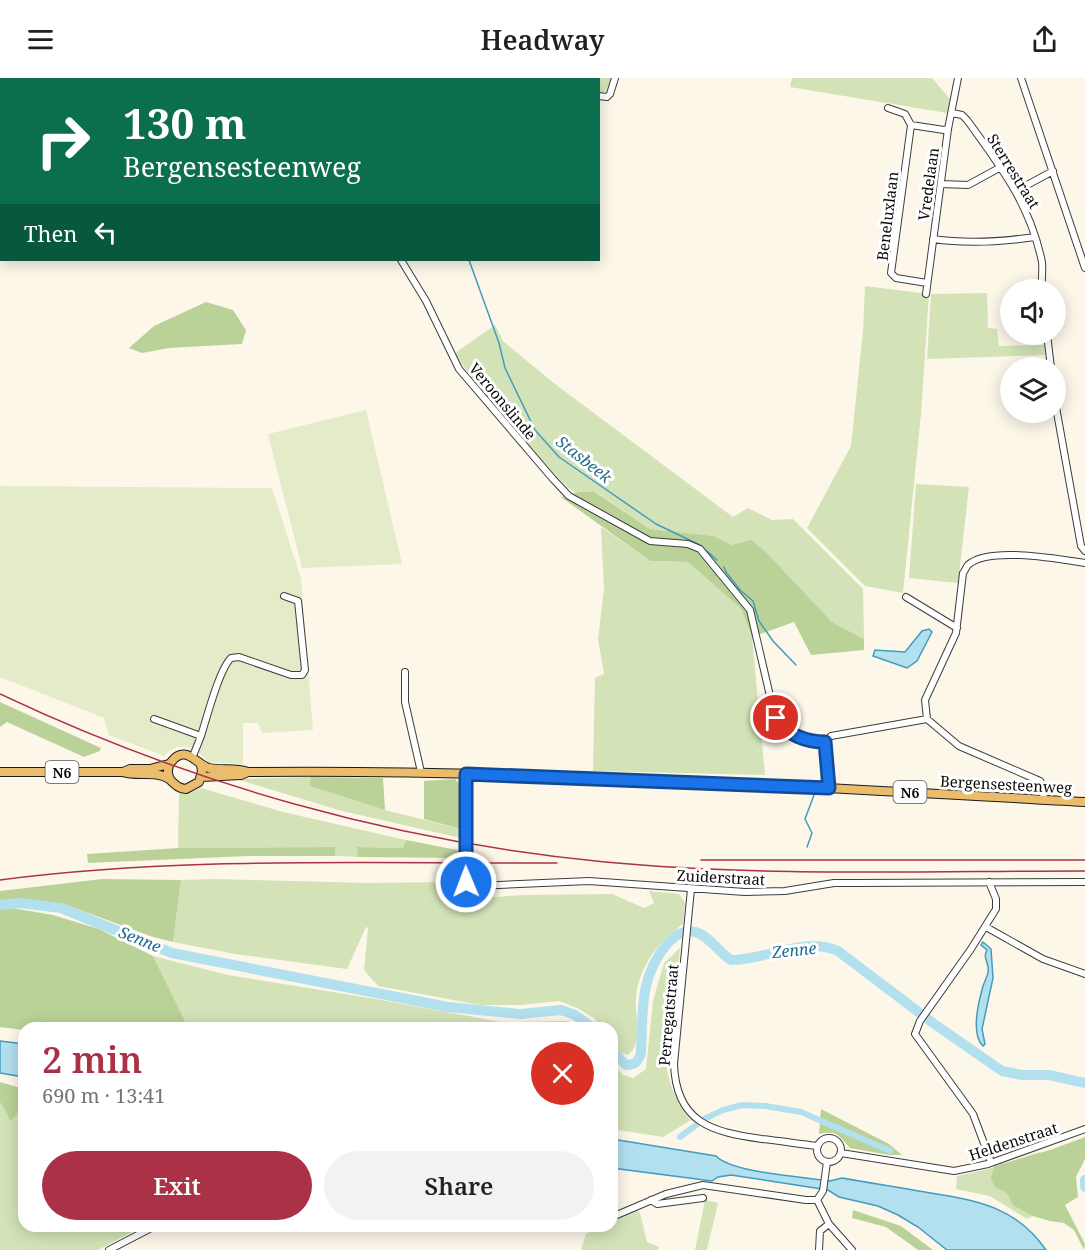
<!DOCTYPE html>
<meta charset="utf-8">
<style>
:root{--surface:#fff;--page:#f2f2f2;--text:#202124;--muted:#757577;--accent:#ab3146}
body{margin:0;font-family:"Noto Serif",serif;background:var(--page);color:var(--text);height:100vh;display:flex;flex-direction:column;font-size:22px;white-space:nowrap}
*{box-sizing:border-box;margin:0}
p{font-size:20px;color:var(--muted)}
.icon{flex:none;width:33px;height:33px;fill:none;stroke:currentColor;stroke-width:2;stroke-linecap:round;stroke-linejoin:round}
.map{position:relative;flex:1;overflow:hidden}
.panel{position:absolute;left:18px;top:944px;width:600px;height:210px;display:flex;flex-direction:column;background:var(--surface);border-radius:18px;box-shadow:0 3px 15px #0003}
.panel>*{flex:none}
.hud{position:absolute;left:0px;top:0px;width:600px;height:183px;box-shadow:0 3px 15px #0003;background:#0b6e4f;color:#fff;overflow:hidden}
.fabs{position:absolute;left:1000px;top:201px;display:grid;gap:12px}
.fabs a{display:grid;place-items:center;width:66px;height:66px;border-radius:50%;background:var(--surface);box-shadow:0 3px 15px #0003;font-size:30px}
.pin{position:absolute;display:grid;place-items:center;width:51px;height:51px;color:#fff;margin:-26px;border:3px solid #fff;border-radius:50%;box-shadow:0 2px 6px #0007}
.me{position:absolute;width:66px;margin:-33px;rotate:359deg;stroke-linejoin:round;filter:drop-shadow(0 0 4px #0008)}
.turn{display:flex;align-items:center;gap:21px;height:126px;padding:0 24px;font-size:27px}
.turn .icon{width:78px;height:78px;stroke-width:2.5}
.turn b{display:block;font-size:42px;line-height:51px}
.then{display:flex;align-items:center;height:57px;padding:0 24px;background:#0003;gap:12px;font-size:22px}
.round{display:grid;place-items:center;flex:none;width:63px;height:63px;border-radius:32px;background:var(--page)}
.overview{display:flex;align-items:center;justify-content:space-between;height:102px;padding:0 24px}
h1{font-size:36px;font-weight:600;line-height:45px;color:var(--accent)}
.button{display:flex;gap:12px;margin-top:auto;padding:12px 24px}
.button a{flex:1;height:69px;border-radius:36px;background:var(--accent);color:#fff;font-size:24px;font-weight:600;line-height:69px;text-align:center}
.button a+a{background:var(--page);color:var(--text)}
header{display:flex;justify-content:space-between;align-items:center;height:78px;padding:0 24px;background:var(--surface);font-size:27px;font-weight:600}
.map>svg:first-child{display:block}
</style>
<header><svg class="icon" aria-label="menu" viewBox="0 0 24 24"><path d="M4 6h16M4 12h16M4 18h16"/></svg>Headway<svg class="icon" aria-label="share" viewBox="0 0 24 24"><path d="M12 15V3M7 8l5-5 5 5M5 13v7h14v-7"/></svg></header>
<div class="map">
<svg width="1085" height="1172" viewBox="0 0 1085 1172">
<rect width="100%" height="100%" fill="#fdf7ea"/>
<path fill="#d3e3b7" d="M435,0H613L610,8L602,16L599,15L598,2L435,1Z
M792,0H932L950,21L947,35L790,9Z
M865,208L929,216L921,336L903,515L865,508L807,450L851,368L863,253Z
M987,215L988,250L997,251L999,268L1044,267L1045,277L927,281L931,216Z
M495,247L503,263L555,306L733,439L748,430L772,442L793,441L863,511L864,561L832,544L769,477L732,467L714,458L650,451L596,414L575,415C549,394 528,367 506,341C489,320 469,299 455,275Z
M916,406L969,409L958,505L909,500Z
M601,449L650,483L688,484L741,531L752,559L765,697L593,693L595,600L604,596L598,561L604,511Z
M311,699V708L385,732L461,751V760L342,733L236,701Z
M201,710L283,734L406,762L403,770L358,769V779L335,778V769L178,770L179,715L188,716Z
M214,801L366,805L448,804L466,821L524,817L612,816L644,830L654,825L649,813L679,816L685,825L683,846C659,863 639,888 636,919C634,938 645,963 628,977L621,975L612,964V950L601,949L594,940L577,930L559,923L522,927H480L378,908L364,892L368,850L366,849L347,891L235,876L173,864L181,802Z
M680,870L667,993L673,1014L685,1036L691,1042L663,1059L612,1051V985L623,997L633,1000L646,991L653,923L664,885Z
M153,878L228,897L376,921L501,944L566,943L578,949H188Z
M0,1024L11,1042L24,1026V1148H143L98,1172H0Z
M1040,1074L1066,1123L1027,1141L990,1118L956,1111L957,1098L988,1091Z
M705,1122L718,1125L707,1172H695Z
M637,1132L640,1135L647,1164L659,1169L658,1172H581L586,1156L601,1148H612V1142Z"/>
<path fill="#bad298" d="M206,224L233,232L246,252L242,266L169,270L142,275L129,270L154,248Z
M579,414H595L650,451L714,458L732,467L751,462L769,477L832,544L864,561V572L811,577L794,544L752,559L741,531L688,484L650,483L561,419Z
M0,624L101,670L100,673L84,679L7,644L0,649Z
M311,699L383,700L385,732L310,708Z
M455,701C467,710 461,737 461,751L424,741V703Z
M406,762L462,773L461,780L358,779L357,769L403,770Z
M335,769V778H248L88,785L87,776L178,770Z
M102,801L181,802L173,864L150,858L64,826L21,823L0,824V813Z
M6,829L53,837L99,851L153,878L188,949L81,950L77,948L75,950H24V952L0,949V832Z
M0,1004L24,1011V1026L11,1043L0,1024Z
M821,1031L889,1066L902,1077H889L850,1070C838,1057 838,1052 819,1056Z
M1085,1059V1081L1076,1099L1078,1119L1065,1127L1085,1166L1084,1172L1074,1152L1064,1145L1050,1143L1033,1138L1013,1127L1007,1115L995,1109L991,1101L994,1088L1050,1072Z
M853,1132L901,1148L933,1172H918L886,1149L852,1140Z"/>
<path fill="#e3ebc8" d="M366,332L402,486L302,490L268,356Z
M0,408L272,410L301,501L313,652L262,655L258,645H243V686L208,684C196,669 179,661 164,678L109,657L104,640L0,599Z"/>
<path fill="#b3e0ef" stroke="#429cbe" stroke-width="1.5" d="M929,551L932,554L917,583L907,590L873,578L875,572L905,574L922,553Z
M983,864L991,871L993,900L982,951L985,966L983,968C971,957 978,926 982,912C983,906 987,900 988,894C990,885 982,881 987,872L981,867Z
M0,963L24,966V999L0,995Z
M612,1061L716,1078C732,1095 805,1099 830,1103L842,1100C870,1105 897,1109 925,1114C974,1122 1015,1127 1046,1172H947L918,1149L898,1137L878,1128L839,1119L828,1112L731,1097L718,1099L712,1103L612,1090Z"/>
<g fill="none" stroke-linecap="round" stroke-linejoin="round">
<path stroke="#429cbe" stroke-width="1.5" d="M473,2L475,0
M469,182L499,265L505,290L535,352L559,379L656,446L700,467L717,482
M724,489L726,494L740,512L753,523L759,543L773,563L796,587
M807,769L812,755L805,741L814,717"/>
<path stroke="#b3e0ef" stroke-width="6" d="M680,1059L704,1041L723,1032L742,1027L765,1028L801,1034L890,1073"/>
<path stroke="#b3e0ef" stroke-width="10" d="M0,827L19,825L61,830L172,875L448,929L520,936L561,932L575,937L593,950
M612,973L626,987C635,987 638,984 641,975C643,934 639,899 667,866C674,858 684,851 695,854C709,857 719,875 731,882C767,882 803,858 838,873L933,945L1002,993L1022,997H1049L1085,1005
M1085,1102V1109"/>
<defs>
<path id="minor" d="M305,0L306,2
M1021,0L1085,190
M426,2V0
M598,18L607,19L610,16L615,0
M888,30L905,36L911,47
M952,35L962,37L967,42C1001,89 1030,126 1042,184C1043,193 1041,202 1042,212
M941,106L968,107L1001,89
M1016,113L1053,93
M933,161C968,166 1000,164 1035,159
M401,182L426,223L459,291L553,401L569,418L650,463L688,466L700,471L750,532L774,635C782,655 805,664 825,664L831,658L927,641L959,668L1040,703L1044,710L1043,722
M927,205L896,200L891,195L911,47L944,52L948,51
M926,216L948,51L958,0
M1047,256L1051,290
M1056,329L1081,468L1085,473
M906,519L957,550
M405,594V624L421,694
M154,641L201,658L193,678
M927,641L925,622L956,555L963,495C965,493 966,489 968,487C988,468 1059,481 1085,485
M201,658C207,639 219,592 231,580L239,579L291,597H302L305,592L298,523L284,518
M825,664L829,710
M466,778V696
M465,798L466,804L470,807L476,808L589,803L745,814L785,813L834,805H854L1085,804
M989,804L996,821V831L971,871L920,943L915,956L973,1036L991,1084
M691,811L674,986C676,1045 712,1054 762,1061C781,1063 799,1066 818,1068
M986,849L1043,881L1085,896
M817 1072a12 12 0 1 1 24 0a12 12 0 1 1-24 0Z
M841,1075L954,1093L988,1086L1085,1051
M651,1122L657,1126L703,1120
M817,1122L829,1146L852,1172
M817,1122L823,1113L827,1084
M612,1139L666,1116L703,1107L806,1122H817
M575,1148H592
M109,1172L155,1148
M819,1172L820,1153L829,1146"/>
<path id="major" d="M0,694H123C137,699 156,692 169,701C175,706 177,710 186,711L199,704L202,693L201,687
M123,694L130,691H150L169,686
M201,699L241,697L248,694
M170,701C167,695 167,688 172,683C186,666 197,687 209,690C222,693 235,689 248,694C527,691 806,709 1085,724"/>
</defs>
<use href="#minor" stroke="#3d3d3d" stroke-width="8"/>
<use href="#major" stroke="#1b1b1b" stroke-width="10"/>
<use href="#minor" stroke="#fff" stroke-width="6"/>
<use href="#major" stroke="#eabc6c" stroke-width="8"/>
<path stroke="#ab3146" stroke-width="1.5" d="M0,616C190,706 396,764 605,784C764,799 925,793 1085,793
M701,782H1085
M0,802C185,778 371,786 557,785"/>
<defs>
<path id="minor-bridge" d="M465,798L466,778"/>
</defs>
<use href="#minor-bridge" stroke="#3d3d3d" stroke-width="8" stroke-linecap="butt"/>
<use href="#minor-bridge" stroke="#fff" stroke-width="6"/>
</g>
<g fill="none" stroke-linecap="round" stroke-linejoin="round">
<defs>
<path id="route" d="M466,804V696L829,710L825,664C807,664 786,657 776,640"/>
</defs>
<use href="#route" stroke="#114b97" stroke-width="15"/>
<use href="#route" stroke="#1a73e8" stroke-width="10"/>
</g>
<g text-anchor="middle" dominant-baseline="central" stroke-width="6" stroke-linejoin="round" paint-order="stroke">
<g fill="#fff" stroke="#545454" stroke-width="1.5">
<rect x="45.5" y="683" width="33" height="22" rx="4.5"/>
<rect x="893.5" y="703" width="33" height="22" rx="4.5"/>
</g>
<g font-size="14" font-weight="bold" fill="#0a0a0a">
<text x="62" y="694">N6</text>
<text x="910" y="714">N6</text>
</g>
<g font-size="15" fill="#0a0a0a" stroke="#fff">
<text transform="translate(1014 93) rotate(58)">Sterrestraat</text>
<text transform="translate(928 106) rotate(-82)">Vredelaan</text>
<text transform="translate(887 138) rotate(-83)">Beneluxlaan</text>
<text transform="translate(503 323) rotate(50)">Veroonslinde</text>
<text transform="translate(1006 706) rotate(3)">Bergensesteenweg</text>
<text transform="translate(721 799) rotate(3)">Zuiderstraat</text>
<text transform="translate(668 937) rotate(-85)">Perregatstraat</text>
<text transform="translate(1013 1063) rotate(-18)">Heldenstraat</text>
</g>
<g font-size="16" font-style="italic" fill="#216c8e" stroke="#fff">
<text transform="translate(584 381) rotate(38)">Stasbeek</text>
<text transform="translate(140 861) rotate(22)">Senne</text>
<text transform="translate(794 872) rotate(-6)">Zenne</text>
</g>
</g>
</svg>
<div class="fabs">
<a><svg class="icon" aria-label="sound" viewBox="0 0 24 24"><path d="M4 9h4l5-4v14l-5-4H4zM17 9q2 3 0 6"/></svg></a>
<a><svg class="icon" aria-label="layers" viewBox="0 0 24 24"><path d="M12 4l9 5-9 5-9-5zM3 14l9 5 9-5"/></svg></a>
</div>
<div class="pin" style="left:776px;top:640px;background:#d93025"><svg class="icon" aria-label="arrive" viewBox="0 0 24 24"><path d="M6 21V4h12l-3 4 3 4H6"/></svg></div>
<svg class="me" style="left:466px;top:804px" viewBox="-20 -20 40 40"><circle r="17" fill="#1a73e8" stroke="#fff" stroke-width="3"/><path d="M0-11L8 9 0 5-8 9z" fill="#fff"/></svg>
<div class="hud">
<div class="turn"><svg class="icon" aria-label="right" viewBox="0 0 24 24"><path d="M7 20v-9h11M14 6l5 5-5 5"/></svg><div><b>130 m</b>Bergensesteenweg</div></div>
<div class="then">Then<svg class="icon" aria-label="left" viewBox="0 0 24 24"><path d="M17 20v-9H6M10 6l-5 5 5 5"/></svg></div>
</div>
<section class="panel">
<div class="overview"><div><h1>2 min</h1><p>690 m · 13:41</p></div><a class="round" style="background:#d93025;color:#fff"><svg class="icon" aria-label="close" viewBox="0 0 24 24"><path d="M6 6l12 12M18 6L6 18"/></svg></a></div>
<div class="button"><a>Exit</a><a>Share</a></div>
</section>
</div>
